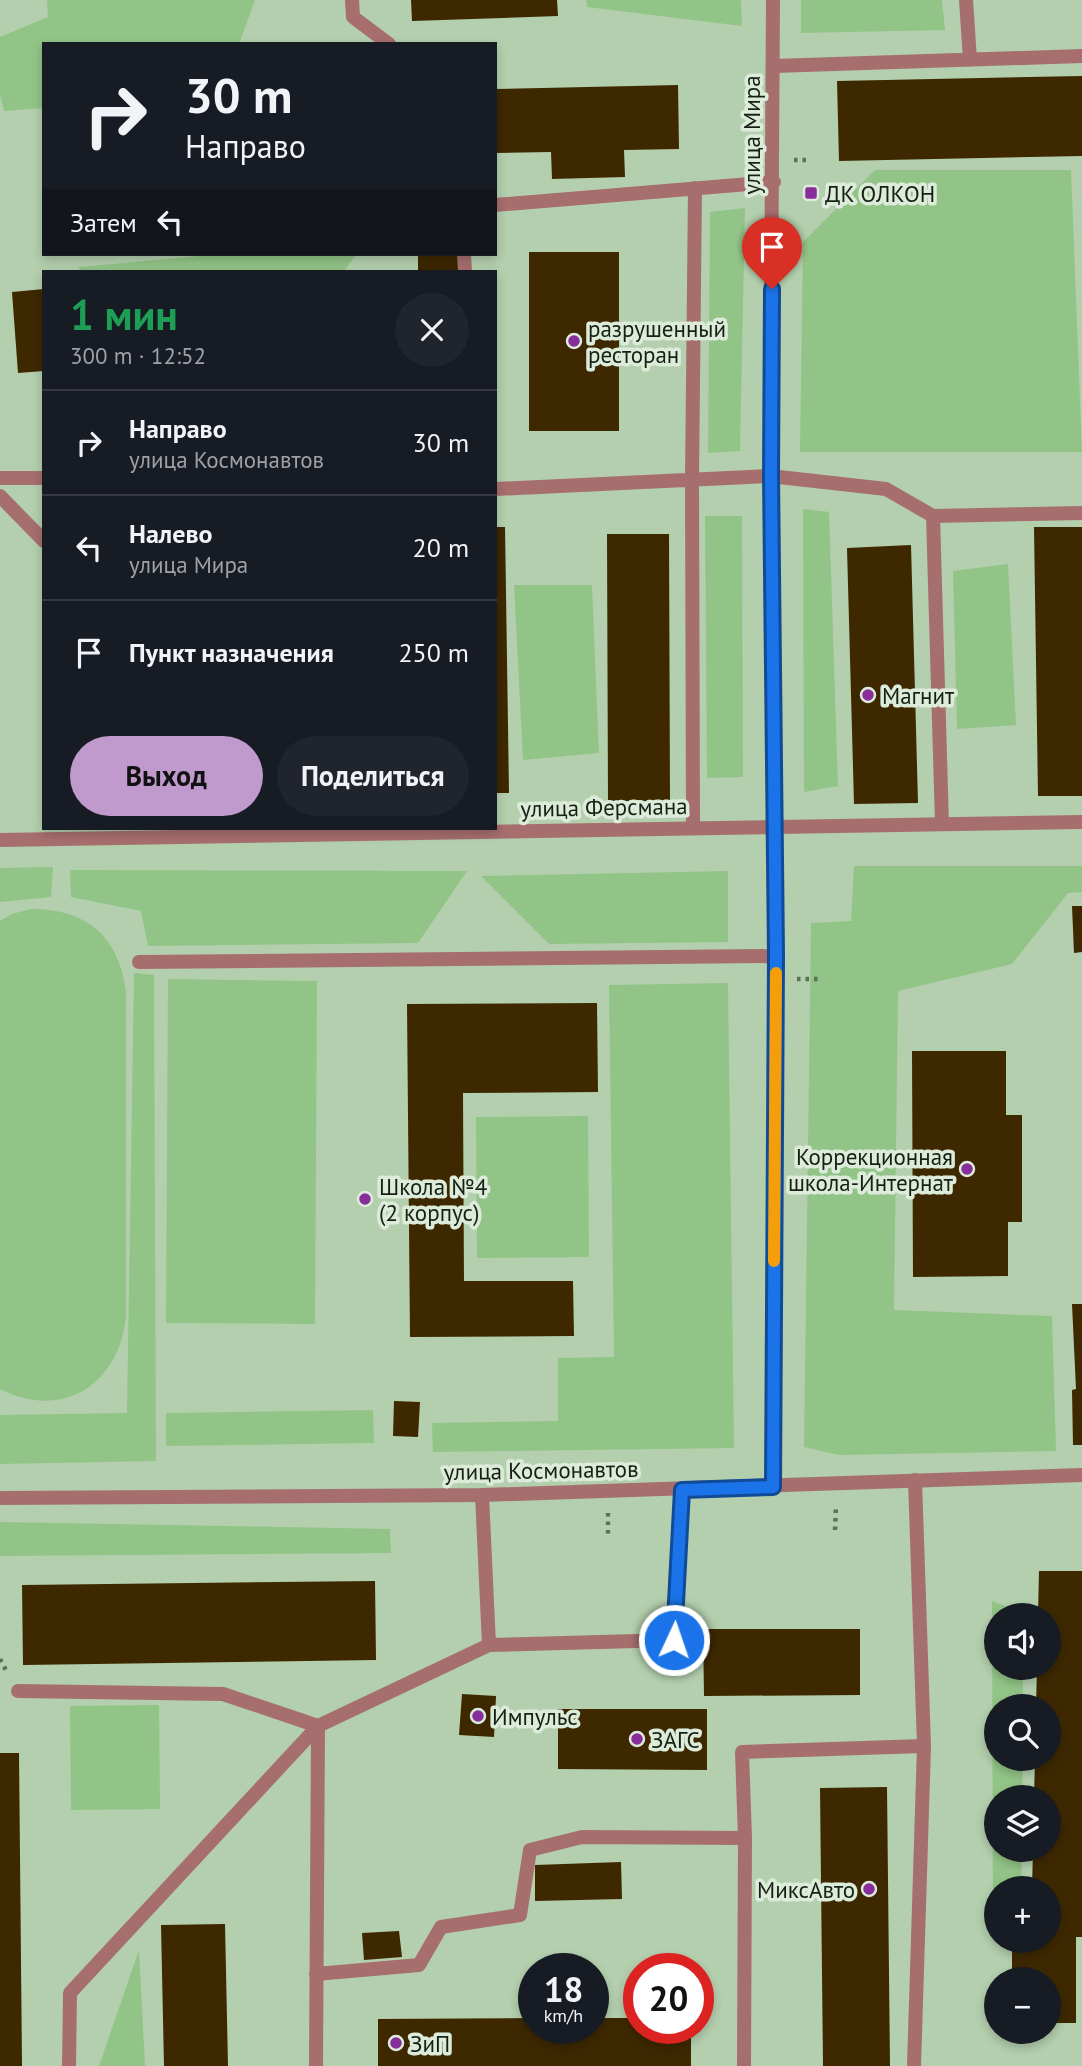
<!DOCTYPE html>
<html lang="ru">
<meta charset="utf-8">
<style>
:root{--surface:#171b24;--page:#20242c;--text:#f1f3f6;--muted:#9ea1a6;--line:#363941;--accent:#c19acd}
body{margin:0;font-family:"PT Sans",sans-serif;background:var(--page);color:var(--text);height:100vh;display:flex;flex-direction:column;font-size:26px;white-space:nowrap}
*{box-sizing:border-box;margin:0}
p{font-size:23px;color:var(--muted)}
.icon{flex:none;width:38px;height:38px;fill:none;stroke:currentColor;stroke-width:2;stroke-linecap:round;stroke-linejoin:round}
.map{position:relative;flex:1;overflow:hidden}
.drawer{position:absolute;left:42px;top:270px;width:455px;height:560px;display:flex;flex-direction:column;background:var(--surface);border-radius:0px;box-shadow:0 4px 10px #0003}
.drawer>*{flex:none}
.guide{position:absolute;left:42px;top:42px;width:455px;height:214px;border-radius:0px;box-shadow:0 4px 10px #0003;background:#171b24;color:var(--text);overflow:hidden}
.tools{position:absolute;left:984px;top:1603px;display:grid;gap:14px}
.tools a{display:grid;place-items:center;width:77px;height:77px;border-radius:50%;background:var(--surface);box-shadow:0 4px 10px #0003;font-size:35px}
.speed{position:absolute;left:518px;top:1953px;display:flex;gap:14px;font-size:35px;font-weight:700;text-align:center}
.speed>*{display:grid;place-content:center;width:91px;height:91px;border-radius:50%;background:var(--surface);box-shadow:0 4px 10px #0003;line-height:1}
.speed small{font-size:18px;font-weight:400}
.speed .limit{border:10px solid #d22;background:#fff;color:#111}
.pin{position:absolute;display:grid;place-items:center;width:60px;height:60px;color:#fff;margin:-72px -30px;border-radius:50% 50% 50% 0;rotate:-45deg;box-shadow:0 0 7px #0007}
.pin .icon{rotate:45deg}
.me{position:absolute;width:77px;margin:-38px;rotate:3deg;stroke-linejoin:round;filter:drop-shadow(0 0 5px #0008)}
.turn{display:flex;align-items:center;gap:24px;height:147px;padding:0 28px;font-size:32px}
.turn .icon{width:91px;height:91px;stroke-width:2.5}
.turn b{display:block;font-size:49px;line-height:60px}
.then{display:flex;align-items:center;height:66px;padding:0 28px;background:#0003;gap:14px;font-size:26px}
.round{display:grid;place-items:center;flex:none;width:74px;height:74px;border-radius:37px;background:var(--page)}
.headline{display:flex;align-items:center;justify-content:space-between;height:119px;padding:0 28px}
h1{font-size:42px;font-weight:800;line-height:52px;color:#1e9e55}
.cta{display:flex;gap:14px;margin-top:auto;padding:14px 28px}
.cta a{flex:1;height:80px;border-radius:42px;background:var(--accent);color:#111;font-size:28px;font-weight:800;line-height:80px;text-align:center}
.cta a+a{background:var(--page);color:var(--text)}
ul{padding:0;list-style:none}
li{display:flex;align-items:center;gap:21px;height:105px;padding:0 28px;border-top:2px solid var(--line)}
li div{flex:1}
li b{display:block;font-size:26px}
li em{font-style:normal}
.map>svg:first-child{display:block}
</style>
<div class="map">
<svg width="1082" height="2066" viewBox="0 0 1082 2066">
<rect width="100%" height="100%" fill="#b3cfad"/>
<path fill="#92c487" d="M47,0H255L239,44H44V108L4,111L0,95V37L48,17Z
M586,0H741L742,26L587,7Z
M801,0H942L945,30L801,33Z
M875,170H1071L1082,452H800L803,242Z
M745,208L740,451L708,453L710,212Z
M222,254H389L390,256L356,255L344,271H80L79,267Z
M803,509L829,512L838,786L804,792Z
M705,516H742L743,777L707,778Z
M1008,564L1016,725L957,729L953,571Z
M514,585H592L599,753L523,760Z
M854,866H1082V892L1068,893L1012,964L898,991L894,1310L1052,1316L1056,1451L839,1455L804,1447L811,923L851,921Z
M53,867L51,897L0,902V868Z
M70,870L467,871L418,943L148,946L141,911L71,897Z
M728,871V942L549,944L481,876Z
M31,909C87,909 119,936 126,992V1317C119,1384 63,1421 0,1389V921L12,914Z
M134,973L154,975L156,1461L0,1464V1415L127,1413Z
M168,979L317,981L315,1324L166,1323Z
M728,983L734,1448L433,1452L432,1423L558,1421V1358L614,1357L609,985Z
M588,1116L589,1257L477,1258L476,1117Z
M373,1410L374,1443L166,1446V1413Z
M0,1522L390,1529L391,1553L0,1556Z
M992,1601L1024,1613V1615H996V1668H1023V1706H996V1759H1023L1022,1797H996V1850H1022L1021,1888H996V1917H993Z
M159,1705L160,1809L71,1810L70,1706Z
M139,1950L145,2066H99Z"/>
<path fill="#3d2800" d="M411,0H557L558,16L412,21Z
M1082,76V156L839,161L837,81Z
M678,85L679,149L624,150L625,177L552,179L551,152L495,153V89Z
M529,252H619V431H529Z
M418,254H459V271H418Z
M44,289V371L18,373L12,292Z
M495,527H505L509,793H495Z
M1034,527H1082V796H1038Z
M607,534H669L670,801H608Z
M911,545L918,803L854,804L847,548Z
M1072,906H1082V952L1074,953Z
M597,1003L598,1092L463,1093L464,1281H573L574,1336L410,1337L407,1004Z
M912,1051H1006V1115H1022V1222H1008V1276L913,1277Z
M1072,1304H1082V1445H1073L1072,1390L1076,1389Z
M394,1401L420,1402L418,1437L393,1436Z
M1039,1571H1082V1937H1076V2023H1048V1979H1012V1941H1048V1888H1032L1033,1850H1048V1797H1034L1035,1759H1048V1706H1036L1037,1668H1048V1615H1038Z
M375,1581L376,1660L23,1665L22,1585Z
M703,1629H860V1695L704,1696Z
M462,1694L496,1696L494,1737L459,1735Z
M558,1709H707V1770L558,1769Z
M0,1753H19L22,2066H0Z
M887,1787L890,2066H823L820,1788Z
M621,1862L622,1899L535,1901V1865Z
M225,1924L228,2066H164L161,1925Z
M399,1931L402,1957L364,1960L362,1933Z
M534,2018V2028H593V2018H639V2028H691V2066H378V2019Z"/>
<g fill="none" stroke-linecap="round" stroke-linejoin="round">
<path stroke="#5d7059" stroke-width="4.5" stroke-dasharray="3.5 5" stroke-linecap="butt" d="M794,160H810
M797,979H819
M608,1513V1534
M835,1530L836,1505
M0,1659L8,1674"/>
<path stroke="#a76e6e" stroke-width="14" d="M352,0L353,17L389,44
M966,0L970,60
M774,66L1082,56
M495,205L774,182
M464,254L465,271
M0,478H44
M495,489L770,476L886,489L933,516L1082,513
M0,496L44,541
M933,516L942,824
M693,828L692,480L695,188
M139,962L777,956
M489,1645L674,1640L682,1490
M18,1691L223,1694L318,1726L70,1993L69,2066
M316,1974L419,1965L441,1927L520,1915L530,1850L582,1837L745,1838
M316,2066L318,1726L489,1645L482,1495
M744,2066L745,1838L742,1752L924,1746
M914,2066L924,1746L915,1480"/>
<path stroke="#a76e6e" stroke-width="14" d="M773,0L770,476L777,956L773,1487
M0,840L1082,822
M0,1498L482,1495L1082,1475"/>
</g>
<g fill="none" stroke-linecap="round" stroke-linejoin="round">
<defs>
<path id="route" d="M674,1640L682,1490L773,1487L776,956L771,475L772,289"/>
</defs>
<use href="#route" stroke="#114b97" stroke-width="18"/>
<use href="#route" stroke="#1a73e8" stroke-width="12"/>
<path stroke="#f59e0b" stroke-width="12" d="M774,1261L776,973"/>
</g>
<g fill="#872e9b" stroke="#ddebda" stroke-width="2.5">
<rect x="804" y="186" width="14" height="14" rx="3.5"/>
<circle cx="574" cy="341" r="7"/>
<circle cx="868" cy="695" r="7"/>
<circle cx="967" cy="1169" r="7"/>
<circle cx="365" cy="1199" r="7"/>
<circle cx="478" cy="1716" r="7"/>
<circle cx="637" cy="1739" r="7"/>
<circle cx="869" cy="1889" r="7"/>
<circle cx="396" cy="2043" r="7"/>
</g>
<g text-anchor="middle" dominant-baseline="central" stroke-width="7" stroke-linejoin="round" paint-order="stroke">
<g font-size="23" fill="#162114" stroke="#ddebda">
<text transform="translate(751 135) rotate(-90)">улица Мира</text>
<text transform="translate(604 807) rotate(-1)">улица Ферсмана</text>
<text transform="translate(541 1470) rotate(-1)">улица Космонавтов</text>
</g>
<g font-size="23" fill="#162114" stroke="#ddebda" text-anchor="start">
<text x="825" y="193">ДК ОЛКОН</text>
<text x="588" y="328">разрушенный<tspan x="588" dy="26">ресторан</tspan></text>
<text x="882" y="695">Магнит</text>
<text x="953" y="1156" text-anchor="end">Коррекционная<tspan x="953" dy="26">школа-Интернат</tspan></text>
<text x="379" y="1186">Школа №4<tspan x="379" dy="26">(2 корпус)</tspan></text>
<text x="492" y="1716">Импульс</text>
<text x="651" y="1739">ЗАГС</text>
<text x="855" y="1889" text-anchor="end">МиксАвто</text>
<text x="410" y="2043">ЗиП</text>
</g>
</g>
</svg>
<div class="tools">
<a><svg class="icon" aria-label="sound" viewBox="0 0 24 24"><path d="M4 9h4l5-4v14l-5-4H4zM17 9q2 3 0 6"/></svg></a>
<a><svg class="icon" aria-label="search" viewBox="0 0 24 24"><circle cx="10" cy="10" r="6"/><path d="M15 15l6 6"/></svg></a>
<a><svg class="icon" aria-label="layers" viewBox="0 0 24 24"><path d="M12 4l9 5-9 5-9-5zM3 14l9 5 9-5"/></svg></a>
<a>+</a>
<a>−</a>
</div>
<div class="speed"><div>18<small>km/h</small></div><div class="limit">20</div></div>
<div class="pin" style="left:772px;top:289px;background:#d93025"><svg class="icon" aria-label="arrive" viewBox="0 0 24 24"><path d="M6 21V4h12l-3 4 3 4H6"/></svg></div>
<svg class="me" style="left:674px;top:1640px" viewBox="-20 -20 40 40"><circle r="17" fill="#1a73e8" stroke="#fff" stroke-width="3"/><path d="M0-11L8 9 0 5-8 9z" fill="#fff"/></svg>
<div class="guide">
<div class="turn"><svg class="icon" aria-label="right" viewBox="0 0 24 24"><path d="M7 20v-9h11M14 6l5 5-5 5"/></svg><div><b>30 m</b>Направо</div></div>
<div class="then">Затем<svg class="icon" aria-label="left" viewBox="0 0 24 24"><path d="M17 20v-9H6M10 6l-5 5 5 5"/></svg></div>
</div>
<section class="drawer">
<div class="headline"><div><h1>1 мин</h1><p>300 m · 12:52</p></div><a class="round"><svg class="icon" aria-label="close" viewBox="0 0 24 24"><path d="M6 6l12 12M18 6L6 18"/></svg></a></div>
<ul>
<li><svg class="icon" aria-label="right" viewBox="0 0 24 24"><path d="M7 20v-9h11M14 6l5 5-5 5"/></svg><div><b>Направо</b><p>улица Космонавтов</p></div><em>30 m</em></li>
<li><svg class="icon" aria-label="left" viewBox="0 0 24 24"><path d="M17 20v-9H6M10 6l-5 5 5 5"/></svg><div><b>Налево</b><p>улица Мира</p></div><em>20 m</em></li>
<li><svg class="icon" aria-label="arrive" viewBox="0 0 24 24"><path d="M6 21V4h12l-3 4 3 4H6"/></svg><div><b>Пункт назначения</b></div><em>250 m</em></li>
</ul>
<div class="cta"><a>Выход</a><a>Поделиться</a></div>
</section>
</div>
